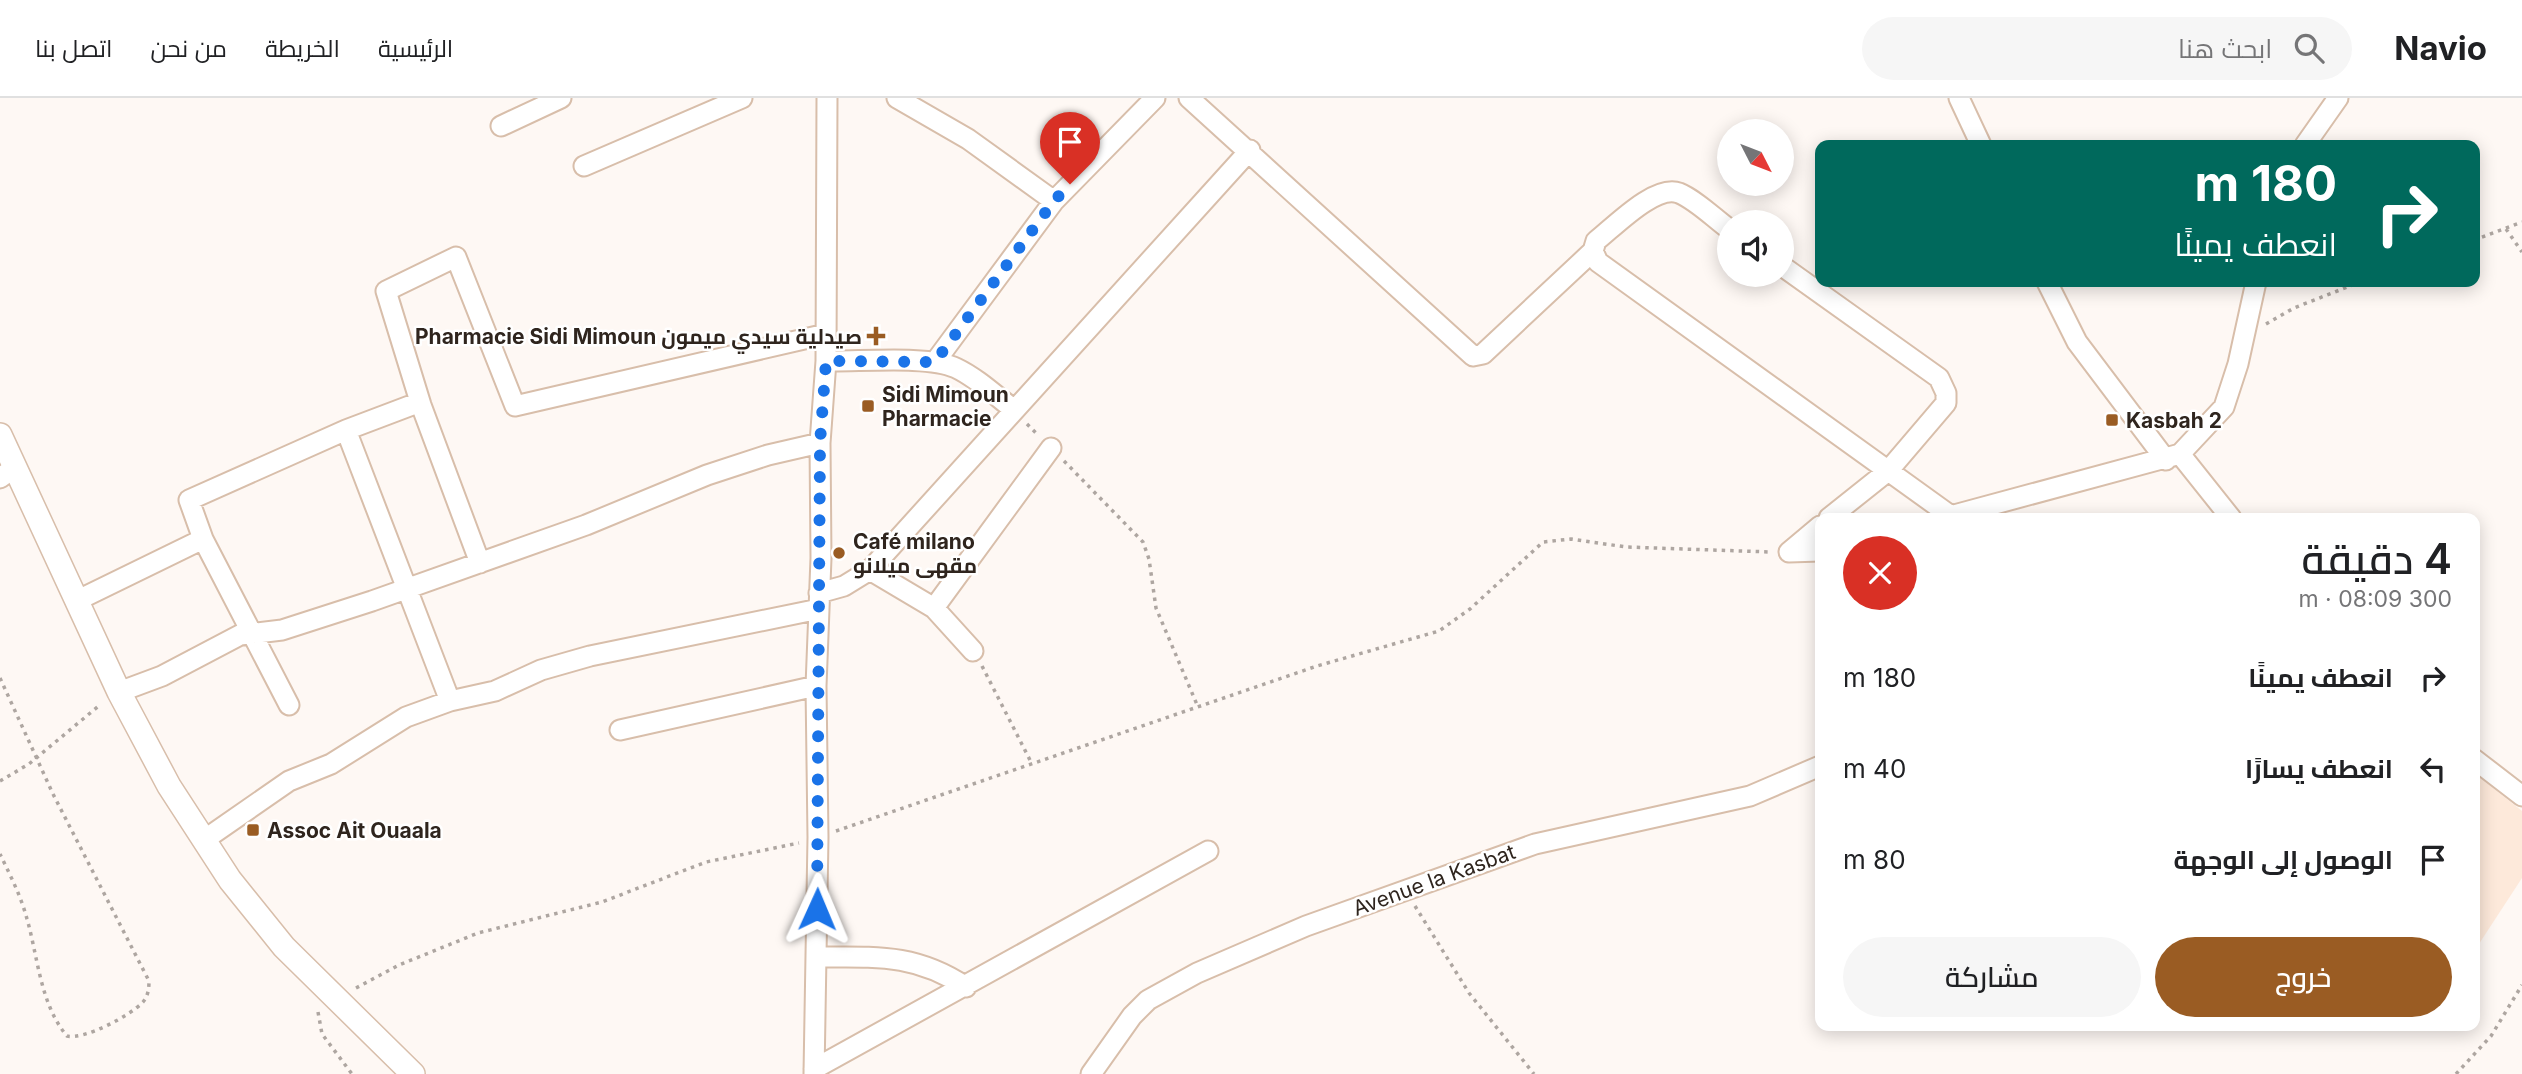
<!DOCTYPE html>
<html lang="ar">
<meta charset="utf-8">
<style>
:root{--surface:#fff;--page:#f6f6f6;--text:#202124;--muted:#757577;--line:#e0e0e0;--accent:#9a5c23}
body{margin:0;font-family:Inter,Cairo,sans-serif;background:var(--page);color:var(--text);direction:rtl;height:100vh;display:flex;flex-direction:column;font-size:26px;white-space:nowrap}
*{box-sizing:border-box;margin:0}
p{font-size:23px;color:var(--muted)}
.icon{flex:none;width:38px;height:38px;fill:none;stroke:currentColor;stroke-width:2;stroke-linecap:round;stroke-linejoin:round}
.map{position:relative;flex:1;overflow:hidden;direction:ltr}
.side{position:absolute;left:1815px;top:415px;width:665px;height:518px;display:flex;flex-direction:column;background:var(--surface);border-radius:14px;box-shadow:0 4px 18px #0003;direction:rtl}
.side>*{flex:none}
.top-card{position:absolute;left:1815px;top:42px;width:665px;height:147px;border-radius:14px;box-shadow:0 4px 18px #0003;direction:rtl;background:#00695c;color:#fff;overflow:hidden}
.needle{width:46px;rotate:132deg}
.tools{position:absolute;left:1717px;top:21px;display:grid;gap:14px}
.tools a{display:grid;place-items:center;width:77px;height:77px;border-radius:50%;background:var(--surface);box-shadow:0 4px 18px #0003;font-size:35px}
.pin{position:absolute;display:grid;place-items:center;width:60px;height:60px;color:#fff;margin:-72px -30px;border-radius:50% 50% 50% 0;rotate:-45deg;box-shadow:0 0 7px #0007}
.pin .icon{rotate:45deg}
.me{position:absolute;width:77px;margin:-38px;rotate:1deg;stroke-linejoin:round;filter:drop-shadow(0 0 5px #0008)}
.turn{display:flex;align-items:center;gap:24px;height:147px;padding:0 28px;font-size:32px}
.turn .icon{width:91px;height:91px;stroke-width:2.5}
.turn b{display:block;font-size:49px;line-height:60px}
.round{display:grid;place-items:center;flex:none;width:74px;height:74px;border-radius:37px;background:var(--page)}
.overview{display:flex;align-items:center;justify-content:space-between;height:119px;padding:0 28px}
h1{font-size:42px;font-weight:600;line-height:52px}
.cta{display:flex;gap:14px;margin-top:auto;padding:14px 28px}
.cta a{flex:1;height:80px;border-radius:42px;background:var(--accent);color:#fff;font-size:28px;font-weight:600;line-height:80px;text-align:center}
.cta a+a{background:var(--page);color:var(--text)}
ul{padding:0;list-style:none}
li{display:flex;align-items:center;gap:21px;height:91px;padding:0 28px}
li div{flex:1}
li b{display:block;font-size:26px}
li em{font-style:normal}
header{display:flex;align-items:center;gap:42px;box-sizing:border-box;height:98px;padding:0 35px;background:var(--surface);border-bottom:2px solid var(--line)}
header strong{font-size:33px}
nav{display:flex;gap:38px;margin-inline-start:auto;font-size:24px}
.search{width:490px;height:63px;background:var(--page);display:flex;align-items:center;gap:18px;box-sizing:border-box;padding:0 24px;border-radius:38px;color:var(--muted);font-size:26px}
.map>svg:first-child{display:block}
</style>
<header>
<strong>Navio</strong>
<div class="search"><svg class="icon" aria-label="search" viewBox="0 0 24 24"><circle cx="10" cy="10" r="6"/><path d="M15 15l6 6"/></svg>ابحث هنا</div>
<nav><a>الرئيسية</a><a>الخريطة</a><a>من نحن</a><a>اتصل بنا</a></nav>
</header>
<div class="map">
<svg width="2522" height="976" viewBox="0 0 2522 976">
<rect width="100%" height="100%" fill="#fef8f4"/>
<path fill="#fde9da" d="M2474,675L2522,713V780L2475,852Z"/>
<g fill="none" stroke-linecap="round" stroke-linejoin="round">
<defs>
<path id="minor" d="M897,0L968,41L1054,103
M1189,0L1473,258L1483,256L1593,153
M1959,0L1981,47
M501,28L561,0
M2305,47L2338,0
M584,68L742,0
M1729,131C1714,120 1696,102 1679,95C1655,86 1614,129 1596,143L1593,153L1598,164L1951,418
M1782,168L1939,280L1946,295V305L1888,373L1829,420
M2047,184L2077,244L2166,362
M826,263C858,264 929,257 956,270C977,280 995,297 1013,311
M935,264L1054,103L1155,0
M346,332L450,603
M2180,356L2231,420
M0,380L14,370
M1943,420L2180,356L2224,309L2238,266L2256,184
M1789,454L1820,428
M1789,454L1820,453
M480,465L421,307L386,193L456,159L515,308L826,236
M870,472L934,510L973,553
M819,495L844,488L870,472L1250,52
M76,503L203,441
M934,510L1051,350
M119,594L162,578L240,537L282,532L372,503L586,427L707,377L768,357L820,345
M289,607L203,441L189,402L346,332L420,304
M620,632L816,588
M2474,661L2522,698
M204,742L289,683L331,666L406,619L450,603L495,593L541,572L590,558L819,511
M816,859C875,859 915,855 966,889
M814,971L1208,753
M814,976L818,739L816,588L821,460L820,345L826,263L827,0
M1091,976L1132,918L1148,902L1197,875L1306,828L1535,746L1750,698L1820,668"/>
<path id="tertiary" d="M0,337L119,594L169,688L230,782L284,849L413,976"/>
</defs>
<use href="#minor" stroke="#d8beaa" stroke-width="23"/>
<use href="#tertiary" stroke="#d8beaa" stroke-width="26"/>
<path stroke="#aea6a1" stroke-width="3.5" stroke-dasharray="3.5 5" stroke-linecap="butt" d="M2506,131L2522,154
M2474,142L2522,124
M2266,226L2294,210L2360,184
M1027,326L1039,338
M1064,363L1143,444L1149,461L1156,510L1198,609
M982,568L1032,666
M0,580L53,696L149,883C149,891 148,898 143,904C130,918 84,942 67,938C40,906 38,859 27,821C21,798 10,777 0,756
M0,683L29,666L101,606
M836,733L1317,568L1439,533L1470,511L1543,444L1571,441L1626,449L1770,454
M1415,808L1469,895L1534,976
M356,890L399,867L478,835L602,804L706,764L799,745
M318,914L322,936L352,976
M2456,976L2491,938L2522,887"/>
<use href="#minor" stroke="#fff" stroke-width="19"/>
<use href="#tertiary" stroke="#fff" stroke-width="23"/>
</g>
<g fill="none" stroke-linecap="round" stroke-linejoin="round">
<path stroke="#1a73e8" stroke-width="12" stroke-dasharray="0 21.6" d="M817,811L820,345L826,263L935,264L1054,103L1070,86"/>
</g>
<g fill="#9a5c23" stroke="#fff" stroke-width="2.5">
<path d="M872.5 227.5h7v7h7v7h-7v7h-7v-7h-7v-7h7z"/>
<rect x="861" y="301" width="14" height="14" rx="3.5"/>
<rect x="2105" y="315" width="14" height="14" rx="3.5"/>
<circle cx="839" cy="455" r="7"/>
<rect x="246" y="725" width="14" height="14" rx="3.5"/>
</g>
<g text-anchor="middle" dominant-baseline="central" stroke-width="5" stroke-linejoin="round" paint-order="stroke">
<g font-size="21" font-weight="bold" fill="#2f251e" stroke="#fff" text-anchor="start">
<text x="862" y="238" text-anchor="end">Pharmacie Sidi Mimoun صيدلية سيدي ميمون</text>
<text x="882" y="296">Sidi Mimoun<tspan x="882" dy="24">Pharmacie</tspan></text>
<text x="2126" y="322">Kasbah 2</text>
<text x="853" y="443">Café milano<tspan x="853" dy="24">مقهى ميلانو</tspan></text>
<text x="267" y="732">Assoc Ait Ouaala</text>
</g>
<g font-size="21" fill="#2f251e" stroke="#fff">
<text transform="translate(1434 782) rotate(-20)">Avenue la Kasbat</text>
</g>
</g>
</svg>
<div class="tools">
<a><svg class="needle" viewBox="-14 -14 28 28"><path d="M0-13l5 13h-10z" fill="#e53935"/><path d="M0 13l5-13h-10z" fill="#757577"/></svg></a>
<a><svg class="icon" aria-label="sound" viewBox="0 0 24 24"><path d="M4 9h4l5-4v14l-5-4H4zM17 9q2 3 0 6"/></svg></a>
</div>
<div class="pin" style="left:1070px;top:86px;background:#d93025"><svg class="icon" aria-label="arrive" viewBox="0 0 24 24"><path d="M6 21V4h12l-3 4 3 4H6"/></svg></div>
<svg class="me" style="left:817px;top:811px" viewBox="-20 -20 40 40"><path d="M0-17L14 15 0 8-14 15z" fill="#1a73e8" stroke="#fff" stroke-width="4"/></svg>
<div class="top-card">
<div class="turn"><svg class="icon" aria-label="right" viewBox="0 0 24 24"><path d="M7 20v-9h11M14 6l5 5-5 5"/></svg><div><b>180 m</b>انعطف يمينًا</div></div>
</div>
<section class="side">
<div class="overview"><div><h1>4 دقيقة</h1><p>300 m · 08:09</p></div><a class="round" style="background:#d93025;color:#fff"><svg class="icon" aria-label="close" viewBox="0 0 24 24"><path d="M6 6l12 12M18 6L6 18"/></svg></a></div>
<ul>
<li><svg class="icon" aria-label="right" viewBox="0 0 24 24"><path d="M7 20v-9h11M14 6l5 5-5 5"/></svg><div><b>انعطف يمينًا</b></div><em>180 m</em></li>
<li><svg class="icon" aria-label="left" viewBox="0 0 24 24"><path d="M17 20v-9H6M10 6l-5 5 5 5"/></svg><div><b>انعطف يسارًا</b></div><em>40 m</em></li>
<li><svg class="icon" aria-label="arrive" viewBox="0 0 24 24"><path d="M6 21V4h12l-3 4 3 4H6"/></svg><div><b>الوصول إلى الوجهة</b></div><em>80 m</em></li>
</ul>
<div class="cta"><a>خروج</a><a>مشاركة</a></div>
</section>
</div>
